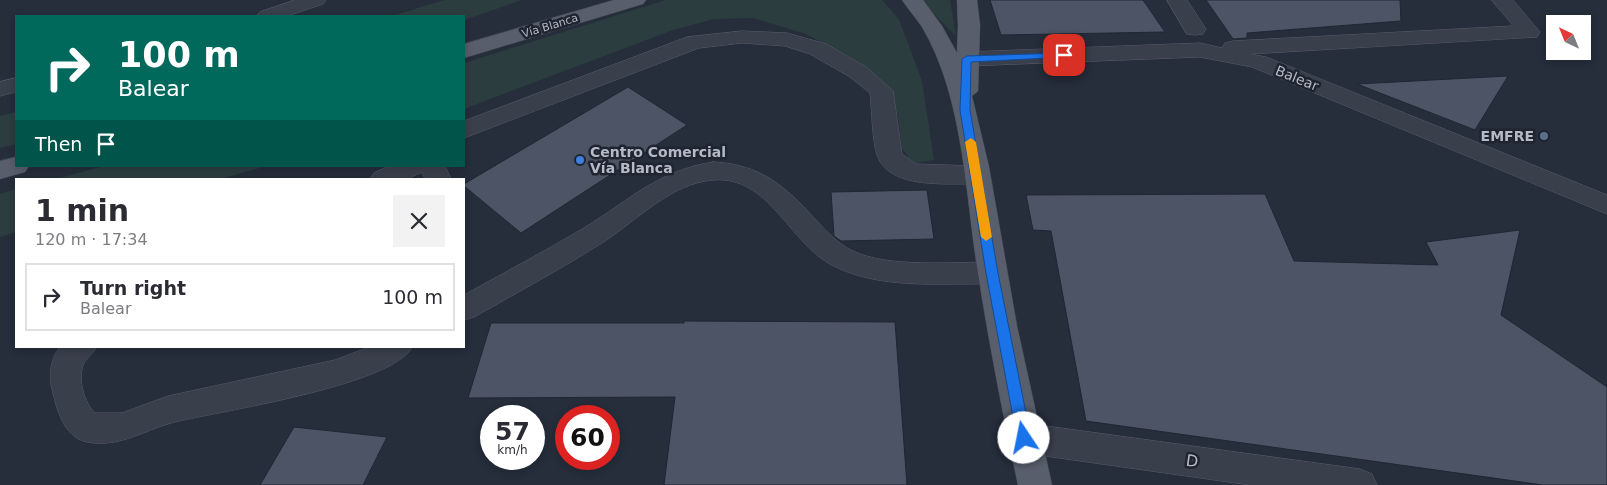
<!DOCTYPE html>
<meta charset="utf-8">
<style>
:root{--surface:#fff;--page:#f2f2f3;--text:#2b2b33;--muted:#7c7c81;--line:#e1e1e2}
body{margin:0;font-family:"DejaVu Sans",sans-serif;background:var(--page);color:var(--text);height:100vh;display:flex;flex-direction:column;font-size:19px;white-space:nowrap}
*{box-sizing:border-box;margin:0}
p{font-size:16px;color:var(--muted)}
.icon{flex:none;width:28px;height:28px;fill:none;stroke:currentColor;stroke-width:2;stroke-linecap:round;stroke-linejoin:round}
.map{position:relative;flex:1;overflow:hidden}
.sheet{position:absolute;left:15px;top:178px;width:450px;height:170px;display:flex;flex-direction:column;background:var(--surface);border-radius:0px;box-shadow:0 2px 8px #0003}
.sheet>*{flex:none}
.top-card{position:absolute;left:15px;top:15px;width:450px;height:152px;border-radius:0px;box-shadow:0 2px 8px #0003;background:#00695c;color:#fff;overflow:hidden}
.needle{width:32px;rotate:317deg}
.controls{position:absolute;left:1546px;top:15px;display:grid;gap:10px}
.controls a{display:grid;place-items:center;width:45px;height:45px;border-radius:0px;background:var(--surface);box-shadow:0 2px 8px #0003;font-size:25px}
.speed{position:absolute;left:480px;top:405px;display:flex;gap:10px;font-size:25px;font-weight:700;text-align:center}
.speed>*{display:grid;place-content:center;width:65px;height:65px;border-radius:50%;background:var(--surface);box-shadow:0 2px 8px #0003;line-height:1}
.speed small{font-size:12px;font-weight:400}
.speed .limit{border:8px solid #d22;background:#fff;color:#111}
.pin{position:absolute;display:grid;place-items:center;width:42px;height:42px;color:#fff;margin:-21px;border-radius:10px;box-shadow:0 2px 8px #0006}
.me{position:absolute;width:55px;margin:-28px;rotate:349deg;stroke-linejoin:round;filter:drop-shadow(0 0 4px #0008)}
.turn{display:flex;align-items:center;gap:18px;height:105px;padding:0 20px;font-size:22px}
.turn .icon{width:65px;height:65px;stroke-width:2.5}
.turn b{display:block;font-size:35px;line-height:42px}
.then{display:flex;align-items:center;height:48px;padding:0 20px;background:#0003;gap:10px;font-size:19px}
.round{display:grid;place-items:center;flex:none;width:52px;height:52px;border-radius:0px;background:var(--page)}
.summary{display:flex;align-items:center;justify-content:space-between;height:85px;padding:0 20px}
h1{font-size:30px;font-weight:700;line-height:38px}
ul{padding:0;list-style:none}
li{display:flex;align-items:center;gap:15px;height:68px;margin:0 10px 8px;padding:0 10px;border:2px solid var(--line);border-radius:0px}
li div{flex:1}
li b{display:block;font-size:19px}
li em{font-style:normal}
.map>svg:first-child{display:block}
</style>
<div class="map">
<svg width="1607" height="485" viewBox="0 0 1607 485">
<rect width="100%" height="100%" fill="#262d3b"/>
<path fill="#2c3d40" d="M444,0H522L464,20V16H392Z
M666,0H882L899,19L922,81L934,160L915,163L909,158L902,148L898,116L889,91L860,63L806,34L753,18L714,19L673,30L464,109V63Z
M920,0H950L956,36Z
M16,112V144L0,148V116Z
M104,166H267L220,179H56Z
M16,189V232L0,237V194Z"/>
<path fill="#4d5465" stroke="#212633" d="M990,0H1143L1165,32L1001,35Z
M1206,0H1400L1401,21L1247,33V38L1233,39Z
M1508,76L1475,130L1357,84Z
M628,87L687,125L521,233L464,186V184Z
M927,190L934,239L841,241L834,236L831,192Z
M1265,194L1294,261L1438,265L1426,242L1520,230L1501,315L1607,387V485H1543L1086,421L1051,231L1033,230L1026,195Z
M684,321L895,322L907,485H664L675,397L468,398L491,323H684Z
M294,427L387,437L363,485H260Z"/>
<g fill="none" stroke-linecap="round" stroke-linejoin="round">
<defs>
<path id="minor" d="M295,0H326L323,4L287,16H256L260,12Z
M1167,0H1187L1206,29L1203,34L1195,35L1187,34Z
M1492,0H1513L1540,32L1537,37L1250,54L1266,57L1607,195V214L1252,67L1200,57L967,66L959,64L956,59L959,54L967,52L1200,43L1222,48L1225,43L1233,41L1513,26Z
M742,31L787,33L826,44L866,67L893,91L902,154L916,164L976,166L985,169L989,175L985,181L976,184C947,183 889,190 877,155C872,139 872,111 870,93L850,77L810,54L785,46L742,43L699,48L464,138V121L687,37Z
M16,78V92L0,96V82Z
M713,162C760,164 785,186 815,219C826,231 838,244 853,251C888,268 953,262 992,262L1002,265L1006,273L1002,281L992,284C940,283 879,290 832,265C789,243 769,175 713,180C672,183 638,219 605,241C563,268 518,292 474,317L464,320V295C504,273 545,251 584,228C630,200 657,171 713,162Z
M390,166H445L451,179H425L422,172L407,179H370L374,173Z
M61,346H97C94,353 85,359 83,365C78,381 84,402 95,413H122L168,396L335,360L372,346H413C393,386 218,411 171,423C143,431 118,448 87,442C63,437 57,409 52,389C48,376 51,356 61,346Z
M1024,423L1360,469L1372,474L1377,485H1250L1024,453L1012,448L1007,438L1012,428Z"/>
<path id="major" d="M614,0H646L643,4L464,58V44Z
M902,0H923L942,26L957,53L958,25L957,0H977L980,25L978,91L972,96L989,167L1017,326L1052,485H1018C1003,415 989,344 978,273C965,194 964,98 922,27C916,18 908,9 902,0Z
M16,157V166H29L25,172L0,179V161Z"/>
</defs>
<use href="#minor" stroke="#585d6a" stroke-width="1"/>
<use href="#major" stroke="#434855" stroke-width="1"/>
<use href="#minor" fill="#3a3f4c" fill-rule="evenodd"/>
<use href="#major" fill="#585e6b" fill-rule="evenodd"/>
</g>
<path fill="#1a73e8" stroke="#114b97" d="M1064,53H1067V57L971,62L970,110L998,273L1031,438L1029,442L1024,444L1019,442L1017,438L986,273L960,110L962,59L967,56Z"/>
<path fill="#f59e0b" d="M971,138L976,142L992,237L986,241L981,237L965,142Z"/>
<circle fill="#5c6f8a" stroke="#1f2431" stroke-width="2" cx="1544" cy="136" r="5"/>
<circle fill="#3f7fe0" stroke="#1f2431" stroke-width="2" cx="580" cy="160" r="5"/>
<g text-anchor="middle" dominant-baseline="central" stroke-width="5" stroke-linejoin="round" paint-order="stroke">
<g font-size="11" fill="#b6bac7" stroke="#1f2431">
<text transform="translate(550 26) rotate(-17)">Vía Blanca</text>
</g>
<g font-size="14" fill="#b6bac7" stroke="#1f2431">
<text transform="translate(1297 78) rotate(22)">Balear</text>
</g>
<g font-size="14" font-weight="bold" fill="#b6bac7" stroke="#1f2431" text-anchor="end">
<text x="1534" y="136">EMFRE</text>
<text x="590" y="152" text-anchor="start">Centro Comercial<tspan x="590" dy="16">Vía Blanca</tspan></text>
</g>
<g font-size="16" fill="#b6bac7" stroke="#1f2431">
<text transform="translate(1192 461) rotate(8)">D</text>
</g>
</g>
</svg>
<div class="controls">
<a><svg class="needle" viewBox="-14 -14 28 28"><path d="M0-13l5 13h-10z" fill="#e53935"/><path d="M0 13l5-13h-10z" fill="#7c7c81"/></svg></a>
</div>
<div class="speed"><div>57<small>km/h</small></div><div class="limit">60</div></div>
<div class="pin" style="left:1064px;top:55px;background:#d93025"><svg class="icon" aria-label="arrive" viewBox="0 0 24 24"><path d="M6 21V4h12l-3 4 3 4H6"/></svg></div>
<svg class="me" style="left:1024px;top:438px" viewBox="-20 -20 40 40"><circle r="19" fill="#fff"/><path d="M0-13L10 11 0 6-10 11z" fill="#1a73e8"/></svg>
<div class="top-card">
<div class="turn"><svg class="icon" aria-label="right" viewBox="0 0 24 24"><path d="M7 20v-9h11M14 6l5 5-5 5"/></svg><div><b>100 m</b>Balear</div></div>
<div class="then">Then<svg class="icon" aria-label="arrive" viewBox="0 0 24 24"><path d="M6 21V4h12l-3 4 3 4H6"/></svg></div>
</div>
<section class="sheet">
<div class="summary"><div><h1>1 min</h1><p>120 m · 17:34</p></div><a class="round"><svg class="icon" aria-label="close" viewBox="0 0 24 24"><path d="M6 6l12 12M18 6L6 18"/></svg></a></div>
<ul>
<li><svg class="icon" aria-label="right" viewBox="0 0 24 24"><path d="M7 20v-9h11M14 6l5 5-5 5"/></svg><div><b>Turn right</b><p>Balear</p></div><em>100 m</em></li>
</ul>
</section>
</div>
